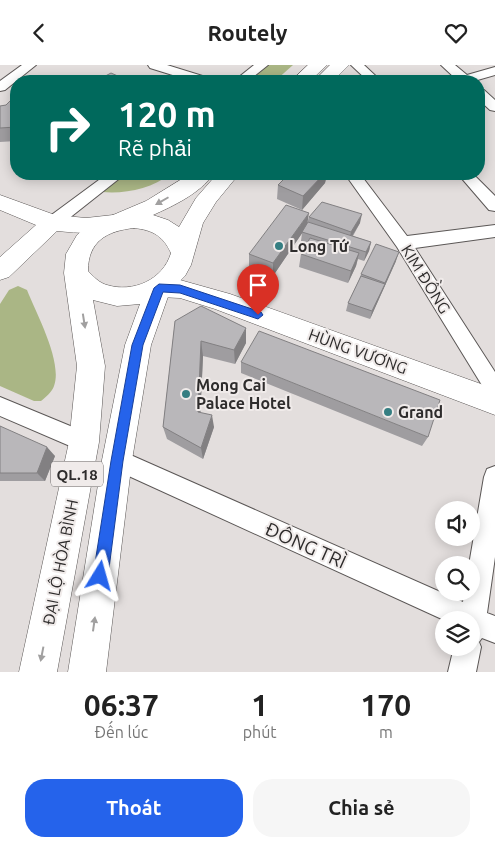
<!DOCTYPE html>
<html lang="vi">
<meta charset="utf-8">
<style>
:root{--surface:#fff;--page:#f6f6f6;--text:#222;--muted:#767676;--accent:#2563eb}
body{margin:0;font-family:Ubuntu,sans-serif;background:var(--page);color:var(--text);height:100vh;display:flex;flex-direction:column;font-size:19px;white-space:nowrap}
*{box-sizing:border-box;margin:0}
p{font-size:16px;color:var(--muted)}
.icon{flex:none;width:28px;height:28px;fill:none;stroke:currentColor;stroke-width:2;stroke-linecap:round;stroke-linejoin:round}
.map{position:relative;height:607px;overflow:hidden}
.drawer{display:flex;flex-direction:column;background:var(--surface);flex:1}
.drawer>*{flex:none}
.top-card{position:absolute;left:10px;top:10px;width:475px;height:105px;border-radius:20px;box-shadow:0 2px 12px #0003;background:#00695c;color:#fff;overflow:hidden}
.controls{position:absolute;left:435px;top:436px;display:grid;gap:10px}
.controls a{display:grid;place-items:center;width:45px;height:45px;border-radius:50%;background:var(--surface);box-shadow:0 2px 12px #0003;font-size:25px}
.pin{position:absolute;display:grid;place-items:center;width:42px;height:42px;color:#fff;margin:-51px -21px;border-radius:50% 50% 50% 0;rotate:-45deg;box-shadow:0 0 5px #0007}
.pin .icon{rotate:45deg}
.me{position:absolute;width:55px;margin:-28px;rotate:8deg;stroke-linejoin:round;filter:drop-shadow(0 0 4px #0008)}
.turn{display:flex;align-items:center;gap:18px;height:105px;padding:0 25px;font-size:22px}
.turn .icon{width:65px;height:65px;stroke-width:2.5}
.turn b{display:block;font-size:35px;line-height:42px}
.eta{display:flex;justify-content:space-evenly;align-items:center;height:85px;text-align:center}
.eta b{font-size:30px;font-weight:600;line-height:35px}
.cta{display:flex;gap:10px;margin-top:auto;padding:10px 25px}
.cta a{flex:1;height:58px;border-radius:20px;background:var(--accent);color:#fff;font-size:20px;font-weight:600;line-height:58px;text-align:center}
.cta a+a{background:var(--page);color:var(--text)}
header{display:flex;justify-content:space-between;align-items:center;height:65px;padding:0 25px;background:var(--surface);font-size:22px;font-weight:600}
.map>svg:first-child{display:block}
</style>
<header><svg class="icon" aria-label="back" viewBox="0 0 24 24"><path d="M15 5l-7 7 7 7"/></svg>Routely<svg class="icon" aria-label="heart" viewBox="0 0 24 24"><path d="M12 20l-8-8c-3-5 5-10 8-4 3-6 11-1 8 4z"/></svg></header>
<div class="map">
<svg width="495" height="607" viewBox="0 0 495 607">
<rect width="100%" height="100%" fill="#e3dedd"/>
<path fill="#aab685" d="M267,0H293L275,16H246Z
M125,109H170C152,124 125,129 102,127Z
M18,221L27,225C36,248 63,297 54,321C52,327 46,332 41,336H34L0,321V239L9,225Z"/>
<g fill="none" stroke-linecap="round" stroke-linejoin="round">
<defs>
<path id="street" d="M22,0H36L5,25L0,26V16Z
M148,0H167L209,13L210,16H192L150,3Z
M254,0H268L248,16H234Z
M351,0H364L381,16H368Z
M441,0H455L467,10L495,2V10L474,16H455L456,14Z
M479,24L484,25L495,35V46L490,45L479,35Z
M107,109H125L58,162L52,164L46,162L44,158L46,154Z
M345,109H360L407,171L495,160V172L415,183L495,307V333L488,330L397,182Z
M458,109H473L495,131V146L489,145Z
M0,332L92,370L95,377L92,384L84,387L0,351Z
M117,384L463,537L464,528H471V500H469L484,412L487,404L495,401V492L487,548L495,551V578L482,573L479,577L481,582L476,607H448L454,582H471V555H444L109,402L106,395L109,388Z"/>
<path id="secondary" d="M0,130L55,150L86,153L113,150L121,152L124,158L121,164C100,170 79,168 57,166L9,212L0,215V192L36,160L0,145Z
M159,214L180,215L230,229L495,324V350L215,244L180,233L159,232L150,230L147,223L150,216Z"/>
<path id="highway" d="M308,0H327L310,16H291Z
M330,0H349L333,16H314Z
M190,109H213C201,128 173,141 153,150L168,155L179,162L196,133L217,109H239L216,137L203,158L191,200L185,211L170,226L151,280L132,395L106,607H68L102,395L125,280L140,239L117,241L93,235L105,301L99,377L57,607H19L69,377L77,301L64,208L66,189L77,170L87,161L146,136ZM134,163C153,165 163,171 171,188C163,215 133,228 107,220C99,218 93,211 88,206C88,176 107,166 134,163Z"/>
</defs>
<use href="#street" stroke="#5b5756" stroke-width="2"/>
<use href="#secondary" stroke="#5b5756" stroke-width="1"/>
<use href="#highway" stroke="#5b5756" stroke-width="1"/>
<use href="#street" fill="#fff" fill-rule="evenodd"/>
<use href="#secondary" fill="#fff" fill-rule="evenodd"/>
<use href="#highway" fill="#fff" fill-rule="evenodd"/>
</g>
<path fill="#9f9da0" d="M16,34V76L0,77V41L6,40Z
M289,109H327L325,118L302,145L277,134L278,120Z
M309,152L360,158L353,171L371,177L369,186L364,196L358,194L356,201L348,218L299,202L301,189L307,178L301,176L302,168L273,211L249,201V189L307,158Z
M396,196L370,254L346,246L348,238L359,215L361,209Z
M175,256L246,278L235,299L203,291L200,348L214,362L203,394L167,374L163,362Z
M241,297L428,372L422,381L241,308Z
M0,361L55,391L45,416H0Z"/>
<path fill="#828082" d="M324,109H327L325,118L302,145L303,131Z
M309,148L307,161L273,211V198Z
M362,149L360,158L349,176L351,167Z
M371,177L369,186L364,196L366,187Z
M399,187L396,196L370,254L372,246Z
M359,188L356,201L348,218L351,206Z
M246,263V278L235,299L234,285Z
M201,276L203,291L200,360L198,347Z
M212,350L214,362L203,394L201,383Z
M47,382L55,391L45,416L37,408Z"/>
<path fill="#b9b7ba" stroke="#828082" d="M111,8L129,16H96Z
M16,34V62L0,63V41L6,40L11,35Z
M289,109H324L303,131L278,120Z
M322,137L362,149L351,167L309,152Z
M286,140L309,148L273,198L249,189Z
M308,157L371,177L366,187L302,167Z
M310,173L359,188L351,206L301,189Z
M376,179L399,187L385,218L361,209Z
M361,211L385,219L372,246L348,238Z
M201,241L246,263L234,285L201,276L198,347L212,350L201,383L163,362L175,256Z
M259,266L440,335L428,372L241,297Z
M0,361L47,382L37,408H0Z"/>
<defs><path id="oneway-solid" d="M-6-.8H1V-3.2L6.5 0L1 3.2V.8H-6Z" transform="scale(1.25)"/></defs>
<g fill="#a1a0a0">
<use href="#oneway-solid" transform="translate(162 136) rotate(150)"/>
<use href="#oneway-solid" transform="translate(84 256) rotate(81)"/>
<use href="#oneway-solid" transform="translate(94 559) rotate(-82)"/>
<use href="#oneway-solid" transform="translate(42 589) rotate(101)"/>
</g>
<path fill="#2563eb" stroke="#184099" d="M159,219L180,220L261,247L263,250L258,254L180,228L163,227L143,280L123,396L108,511L106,516L100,518L95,516L93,511L111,396L132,280L154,223Z"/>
<g fill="#357e82" stroke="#f0ebea" stroke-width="2">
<circle cx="279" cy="181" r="5"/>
<circle cx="186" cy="329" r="5"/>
<circle cx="388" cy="347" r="5"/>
</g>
<g text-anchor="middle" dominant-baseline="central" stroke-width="4" stroke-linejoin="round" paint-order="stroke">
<rect fill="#f0ebea" stroke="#686565" stroke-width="1" x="51" y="396.5" width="52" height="25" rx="4"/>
<g font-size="15" font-weight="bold" fill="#2e2c2c">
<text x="77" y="409">QL.18</text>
</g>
<g font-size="16" font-weight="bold" fill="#2e2c2c" stroke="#f0ebea" text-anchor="start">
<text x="289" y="181">Long Tứ</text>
<text x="196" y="320">Mong Cai<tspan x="196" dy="18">Palace Hotel</tspan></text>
<text x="398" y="347">Grand</text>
</g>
<g font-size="16" fill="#2e2c2c" stroke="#f0ebea">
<text transform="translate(426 214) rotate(58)">KIM ĐỒNG</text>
<text transform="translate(358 286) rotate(20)">HÙNG VƯƠNG</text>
<text transform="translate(60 497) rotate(-79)">ĐẠI LỘ HÒA BÌNH</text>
</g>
<g font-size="19" fill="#2e2c2c" stroke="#f0ebea">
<text transform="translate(306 480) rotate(24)">ĐÔNG TRÌ</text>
</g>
</g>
</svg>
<div class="controls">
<a><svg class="icon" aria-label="sound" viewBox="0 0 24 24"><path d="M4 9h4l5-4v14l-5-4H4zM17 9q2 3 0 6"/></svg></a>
<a><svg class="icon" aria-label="search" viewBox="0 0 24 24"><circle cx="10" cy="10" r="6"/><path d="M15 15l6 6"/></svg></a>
<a><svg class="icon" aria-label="layers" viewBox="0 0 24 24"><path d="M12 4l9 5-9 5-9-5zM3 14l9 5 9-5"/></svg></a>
</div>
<div class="pin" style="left:258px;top:250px;background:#d93025"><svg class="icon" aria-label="arrive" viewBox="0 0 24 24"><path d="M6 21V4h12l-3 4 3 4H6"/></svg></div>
<svg class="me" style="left:100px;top:511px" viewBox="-20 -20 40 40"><path d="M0-17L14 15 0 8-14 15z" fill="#2563eb" stroke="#fff" stroke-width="4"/></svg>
<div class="top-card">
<div class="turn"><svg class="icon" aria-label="right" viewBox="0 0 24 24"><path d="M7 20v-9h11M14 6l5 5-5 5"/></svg><div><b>120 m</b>Rẽ phải</div></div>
</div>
</div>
<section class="drawer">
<div class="eta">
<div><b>06:37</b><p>Đến lúc</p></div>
<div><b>1</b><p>phút</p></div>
<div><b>170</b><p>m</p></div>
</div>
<div class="cta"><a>Thoát</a><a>Chia sẻ</a></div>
</section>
